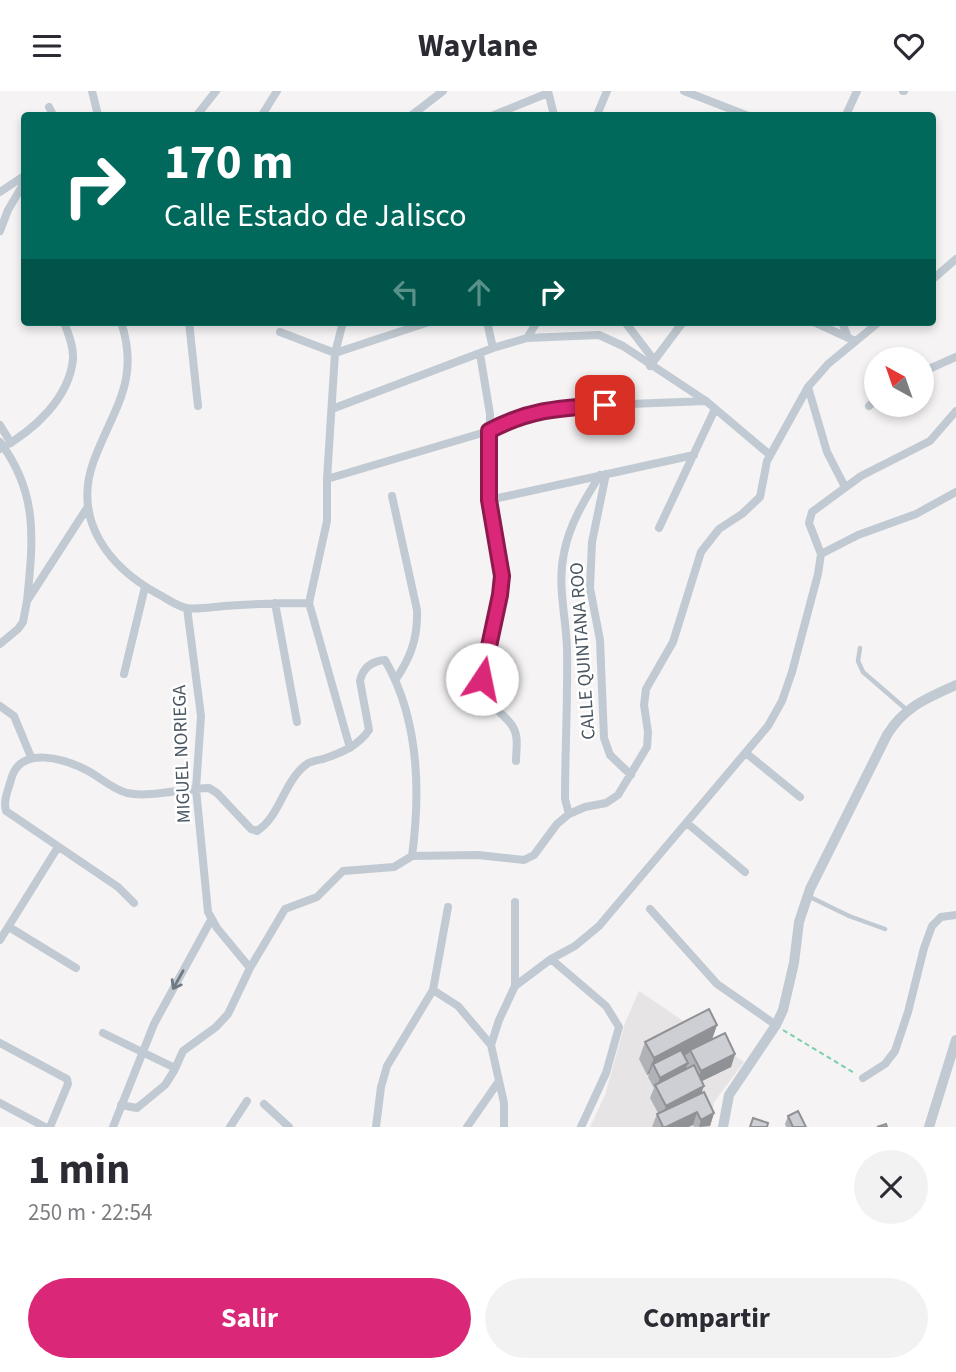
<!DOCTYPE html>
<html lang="es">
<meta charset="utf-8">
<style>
:root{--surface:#fff;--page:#f2f2f3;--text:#2b2b33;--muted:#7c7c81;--accent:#db2777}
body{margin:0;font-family:"Source Sans 3",sans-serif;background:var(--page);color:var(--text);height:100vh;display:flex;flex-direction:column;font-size:26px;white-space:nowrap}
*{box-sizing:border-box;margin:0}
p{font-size:23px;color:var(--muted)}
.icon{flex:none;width:38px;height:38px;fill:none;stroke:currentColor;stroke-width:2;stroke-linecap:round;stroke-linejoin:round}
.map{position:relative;height:1036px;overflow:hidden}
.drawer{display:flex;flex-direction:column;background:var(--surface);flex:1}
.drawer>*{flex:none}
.guide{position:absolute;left:21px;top:21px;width:915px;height:214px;border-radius:7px;box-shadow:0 4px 10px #0003;background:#00695c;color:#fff;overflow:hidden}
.needle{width:46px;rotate:320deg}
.controls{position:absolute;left:864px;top:256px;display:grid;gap:14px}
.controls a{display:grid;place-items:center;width:70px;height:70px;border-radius:50%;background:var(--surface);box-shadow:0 4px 10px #0003;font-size:35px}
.pin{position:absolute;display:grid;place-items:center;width:60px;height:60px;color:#fff;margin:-30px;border-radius:14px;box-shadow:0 4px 10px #0006}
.me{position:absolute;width:77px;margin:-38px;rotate:11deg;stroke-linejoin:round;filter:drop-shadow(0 0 5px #0008)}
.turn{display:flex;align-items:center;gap:24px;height:147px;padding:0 28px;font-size:32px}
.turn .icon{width:91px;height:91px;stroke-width:2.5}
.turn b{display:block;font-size:49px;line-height:60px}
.lanes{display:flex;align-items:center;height:66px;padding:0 28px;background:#0003;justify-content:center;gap:35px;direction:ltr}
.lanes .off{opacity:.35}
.round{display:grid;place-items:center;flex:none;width:74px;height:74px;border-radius:37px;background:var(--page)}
.summary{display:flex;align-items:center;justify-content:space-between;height:119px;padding:0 28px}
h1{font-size:42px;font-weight:700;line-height:52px}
.cta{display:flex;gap:14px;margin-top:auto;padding:14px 28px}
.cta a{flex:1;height:80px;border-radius:42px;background:var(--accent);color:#fff;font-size:28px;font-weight:700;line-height:80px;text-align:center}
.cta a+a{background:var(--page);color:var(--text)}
header{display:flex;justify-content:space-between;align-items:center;height:91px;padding:0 28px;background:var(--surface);font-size:32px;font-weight:700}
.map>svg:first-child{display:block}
</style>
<header><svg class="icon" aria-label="menu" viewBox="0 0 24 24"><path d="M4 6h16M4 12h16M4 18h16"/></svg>Waylane<svg class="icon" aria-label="heart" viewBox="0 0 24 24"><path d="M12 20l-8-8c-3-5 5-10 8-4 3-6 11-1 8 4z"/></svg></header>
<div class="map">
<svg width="956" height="1036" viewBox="0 0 956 1036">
<rect width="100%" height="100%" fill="#f5f3f3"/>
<path fill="#e6e4e5" d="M639,900L744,971L714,1011L710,1036H590L605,1004L625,932Z"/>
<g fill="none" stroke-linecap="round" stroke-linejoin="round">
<path stroke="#7ad0a6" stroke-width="2" stroke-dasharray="5 3.5" stroke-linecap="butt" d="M783,939L856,983"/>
<path stroke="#c1cad2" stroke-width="4.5" d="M860,557L858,570L863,581L907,619
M808,805L849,825L885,838"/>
<path stroke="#c1cad2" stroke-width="8" d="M92,0L98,24
M548,0L554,24
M684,0L746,24
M903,0H904
M49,16L53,24
M197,24L216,0
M262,24L277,0
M412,24L443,0
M494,24L548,2
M597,24L607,0
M846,24L857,0
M0,101L24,85
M0,140L8,119L24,92
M933,188L956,168
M121,231C141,291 112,319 93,372C73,430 109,476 158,503C166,507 177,515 186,517C197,519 212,516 224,515C252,513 281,512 309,512L327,430V388L335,262L343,231
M189,231L198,315
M487,231L493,257
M625,231L654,269
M814,231L855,250
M842,231L847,244
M280,241L335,262L429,231
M527,247L537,231
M480,263L490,323L489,409L502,485L483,596C486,615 504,621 513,636C519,646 516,659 516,670
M650,275L683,231
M922,281L956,266
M808,296L827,361L845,396
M869,315L877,308
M332,318L493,257L527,247L599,244L623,255L706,310L770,364
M0,334L11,352
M0,351C39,403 33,450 27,510
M0,358C33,340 69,308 73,268C74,256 68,242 64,231
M606,383L592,451L590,497L600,549L604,647L610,664L631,684
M327,388L489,340L523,324L553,318L605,314L706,310
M392,405L417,519C418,546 411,566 396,588
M489,409L694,364
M659,437L715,318
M821,463L858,444L916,423L956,401
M275,512L297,631
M309,512L350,657
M187,517L201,625L196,698L208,821L217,837L250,877
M0,553L18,538L23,531L27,510L87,417
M124,583L145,496
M0,615L14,625L31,666
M746,662L800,706
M569,723L565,708C565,658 568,607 567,558C566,525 557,494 564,462C569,434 585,408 600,384
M687,732L745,781
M134,812L118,796L6,720C3,710 8,699 11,689C19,653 67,668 90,681C102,688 113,698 127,702C148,707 186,697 209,697L217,702L251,738L257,740C280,726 284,689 307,673C311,670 318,669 323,668C341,662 358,655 369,639L360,590C363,576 372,570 385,569C419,628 421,698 412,765
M650,818L717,893L776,934
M9,836L76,877
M0,849L58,756
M551,868L606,915L619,936L606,982L581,1036
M515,895L551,868L575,855L599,835L768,635L782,610L792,581L818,483L821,463L809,432L812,421L861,385L930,350L956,320
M433,899L458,915L491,954
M103,942L175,977
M0,952L67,988L68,993L50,1036
M863,987L885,973L895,960L908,921L924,857L932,835L941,826L956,824
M0,1012L45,1036
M264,1013L289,1036
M121,1014L137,1017L165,994L174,980L183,960L216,936L228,923L250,877L285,818L317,806L343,780L394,776L412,765L478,764L524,769L534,764L557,733L569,723L585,716L606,712L618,704L647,656L648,641L644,614L646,598L673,551L701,461L719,438L742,423L760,406L767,370L808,296L828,273L879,231
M113,1036L154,933L211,829
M230,1036L247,1010
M376,1036L381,996L387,975L433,899L448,816
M467,1036L499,990
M504,1036V1012L491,954L499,929L515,895V811"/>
<path stroke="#c1cad2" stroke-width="10" d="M723,1036L729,1004L776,934L783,919L794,872L799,831L810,798L887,644C904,616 927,607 956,594
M929,1036L956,949"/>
</g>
<path fill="#b0b2b7" d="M717,934L712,948L735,963L731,976L702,990V1002L714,1022L710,1035L694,1036L693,1034L688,1036H652L657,1023L658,1022L650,1007L654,997L648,986L649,983L647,984L639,968L645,951Z
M788,1025L806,1036H786L785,1033Z"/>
<path fill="#909195" d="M717,934L711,951L690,959L689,962L656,980L653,973L649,983L647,984L654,967Z
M735,963L731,976L696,993L701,980Z
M688,972L683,985L656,996L660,987Z
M704,995L699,1008L661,1027L666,1015Z
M697,1021L693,1034L688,1036H666Z
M714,1022L710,1035L699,1036L701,1029Z"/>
<path fill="#cdcfd5" stroke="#909195" stroke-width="2" d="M709,918L717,934L654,967L645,951Z
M725,942L735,963L701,980L690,959Z
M681,959L688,972L660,987L653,973Z
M694,974L704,995L666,1015L655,994Z
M704,1001L714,1022L701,1029L697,1021L666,1036H663L657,1023Z
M798,1020L806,1036H793L788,1025Z
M753,1027L768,1032L767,1036H750Z
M886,1033L887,1036H877Z"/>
<defs><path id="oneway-shaft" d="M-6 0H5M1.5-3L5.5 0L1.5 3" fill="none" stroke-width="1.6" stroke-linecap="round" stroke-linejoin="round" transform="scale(1.75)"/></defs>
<use stroke="#6e7983" href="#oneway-shaft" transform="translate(178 889) rotate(119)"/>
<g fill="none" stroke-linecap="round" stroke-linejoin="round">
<defs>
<path id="route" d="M482,588L500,504L502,485L489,409V340C530,318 560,317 605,314"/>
</defs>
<use href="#route" stroke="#8e194d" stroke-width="18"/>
<use href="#route" stroke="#db2777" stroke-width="12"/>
</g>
<g text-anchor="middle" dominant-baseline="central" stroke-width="5" stroke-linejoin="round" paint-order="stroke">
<g font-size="19" fill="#4a5661" stroke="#fff">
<text transform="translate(583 560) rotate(-94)">CALLE QUINTANA ROO</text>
<text transform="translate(182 663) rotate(-92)">MIGUEL NORIEGA</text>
</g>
</g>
</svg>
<div class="controls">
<a><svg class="needle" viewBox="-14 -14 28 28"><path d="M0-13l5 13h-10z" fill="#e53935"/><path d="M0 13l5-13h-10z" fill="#7c7c81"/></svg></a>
</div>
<div class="pin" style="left:605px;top:314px;background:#d93025"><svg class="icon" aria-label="arrive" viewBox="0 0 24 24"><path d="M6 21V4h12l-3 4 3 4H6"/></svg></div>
<svg class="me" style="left:482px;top:588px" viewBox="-20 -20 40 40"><circle r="19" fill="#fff"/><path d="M0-13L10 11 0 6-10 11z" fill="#db2777"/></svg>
<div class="guide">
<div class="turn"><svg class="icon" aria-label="right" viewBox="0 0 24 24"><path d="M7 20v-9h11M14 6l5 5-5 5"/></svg><div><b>170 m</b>Calle Estado de Jalisco</div></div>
<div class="lanes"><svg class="icon off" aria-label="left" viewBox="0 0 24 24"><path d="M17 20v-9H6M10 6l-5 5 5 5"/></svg><svg class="icon off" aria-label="ahead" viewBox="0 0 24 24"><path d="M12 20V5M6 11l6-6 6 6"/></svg><svg class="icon" aria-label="right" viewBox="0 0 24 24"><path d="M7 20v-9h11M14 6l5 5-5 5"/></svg></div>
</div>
</div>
<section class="drawer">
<div class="summary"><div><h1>1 min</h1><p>250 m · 22:54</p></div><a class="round"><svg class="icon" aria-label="close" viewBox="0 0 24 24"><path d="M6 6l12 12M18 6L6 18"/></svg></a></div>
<div class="cta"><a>Salir</a><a>Compartir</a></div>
</section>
